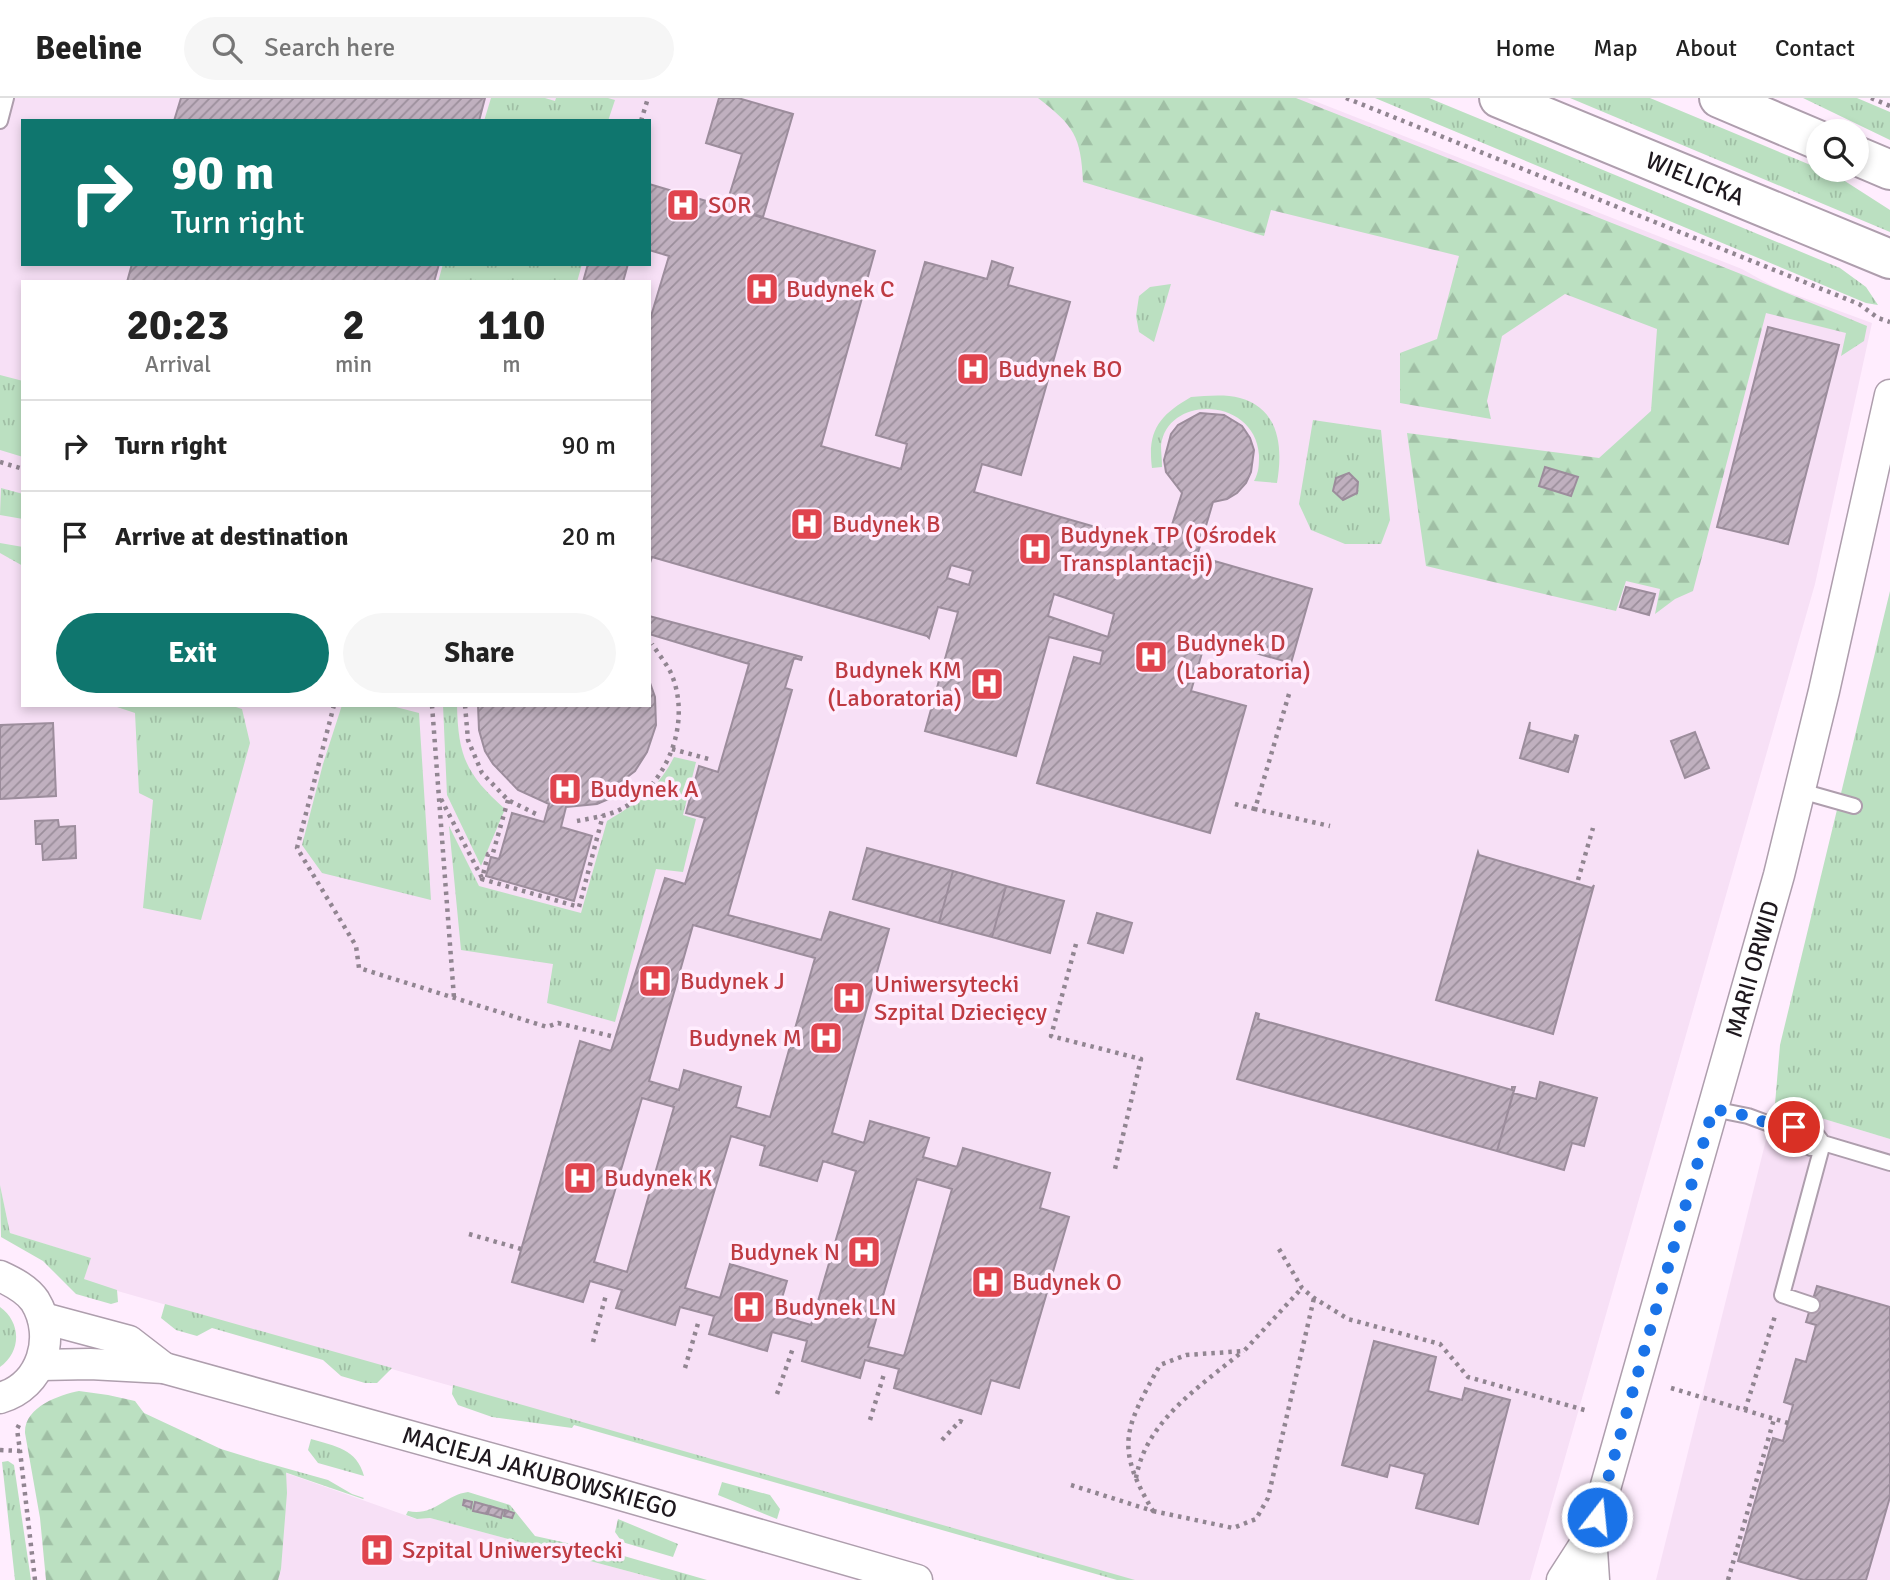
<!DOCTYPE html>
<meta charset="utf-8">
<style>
:root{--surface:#fff;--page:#f6f6f6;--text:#222;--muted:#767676;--line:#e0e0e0;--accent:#0f766e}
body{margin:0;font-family:Signika,sans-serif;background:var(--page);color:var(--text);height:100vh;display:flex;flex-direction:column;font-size:26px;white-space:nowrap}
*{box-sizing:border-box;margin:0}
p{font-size:23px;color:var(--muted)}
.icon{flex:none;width:38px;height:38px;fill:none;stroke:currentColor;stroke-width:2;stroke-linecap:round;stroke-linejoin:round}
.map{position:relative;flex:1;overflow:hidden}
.drawer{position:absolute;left:21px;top:182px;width:630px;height:427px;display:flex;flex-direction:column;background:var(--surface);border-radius:0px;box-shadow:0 4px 10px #0003}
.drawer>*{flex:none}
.guide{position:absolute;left:21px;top:21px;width:630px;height:147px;border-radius:0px;box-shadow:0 4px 10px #0003;background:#0f766e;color:#fff;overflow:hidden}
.controls{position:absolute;left:1806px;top:21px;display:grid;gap:14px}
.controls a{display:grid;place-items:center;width:63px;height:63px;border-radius:50%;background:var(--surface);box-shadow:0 4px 10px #0003;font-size:35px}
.pin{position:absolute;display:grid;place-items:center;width:60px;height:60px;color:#fff;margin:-30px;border:4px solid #fff;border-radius:50%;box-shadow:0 2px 7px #0007}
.me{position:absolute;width:77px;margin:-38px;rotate:16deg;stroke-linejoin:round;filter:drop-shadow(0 0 5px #0008)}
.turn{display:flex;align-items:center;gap:24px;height:147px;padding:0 35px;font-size:32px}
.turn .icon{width:91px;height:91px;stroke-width:2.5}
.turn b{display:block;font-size:49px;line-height:60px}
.eta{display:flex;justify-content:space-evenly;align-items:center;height:119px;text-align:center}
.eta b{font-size:42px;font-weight:700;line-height:49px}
.action{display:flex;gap:14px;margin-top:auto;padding:14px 35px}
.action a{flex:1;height:80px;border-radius:42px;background:var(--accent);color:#fff;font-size:28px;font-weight:700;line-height:80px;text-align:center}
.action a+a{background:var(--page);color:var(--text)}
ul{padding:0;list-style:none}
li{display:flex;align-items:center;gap:21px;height:91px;padding:0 35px;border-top:2px solid var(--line)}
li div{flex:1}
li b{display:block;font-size:26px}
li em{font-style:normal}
header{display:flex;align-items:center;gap:42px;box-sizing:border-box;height:98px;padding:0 35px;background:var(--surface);border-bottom:2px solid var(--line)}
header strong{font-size:33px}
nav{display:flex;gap:38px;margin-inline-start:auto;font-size:24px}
.search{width:490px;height:63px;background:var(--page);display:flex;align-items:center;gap:18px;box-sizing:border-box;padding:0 24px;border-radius:38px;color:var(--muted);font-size:26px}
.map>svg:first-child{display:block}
</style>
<header>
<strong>Beeline</strong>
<div class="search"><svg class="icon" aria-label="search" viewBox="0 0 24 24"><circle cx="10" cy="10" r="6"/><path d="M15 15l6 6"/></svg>Search here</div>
<nav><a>Home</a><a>Map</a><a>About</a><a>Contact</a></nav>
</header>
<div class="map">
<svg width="1890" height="1482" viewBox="0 0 1890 1482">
<defs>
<pattern id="grass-tufts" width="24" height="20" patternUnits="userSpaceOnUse" patternTransform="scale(1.75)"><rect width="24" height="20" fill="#bbe0c1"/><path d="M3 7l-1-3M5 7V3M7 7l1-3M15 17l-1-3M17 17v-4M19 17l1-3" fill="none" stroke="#a0bfa5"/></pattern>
<pattern id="forest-firs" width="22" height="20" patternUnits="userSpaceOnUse" patternTransform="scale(1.75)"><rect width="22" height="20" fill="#bbe0c1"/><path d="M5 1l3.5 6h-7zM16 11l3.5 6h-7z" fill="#a0bfa5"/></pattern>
<pattern id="building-hatch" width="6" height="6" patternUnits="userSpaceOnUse" patternTransform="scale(1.75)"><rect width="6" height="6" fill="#c0b0bf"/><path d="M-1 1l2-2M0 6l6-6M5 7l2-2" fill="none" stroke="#9b8e9b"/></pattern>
</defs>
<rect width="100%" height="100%" fill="#ffedfe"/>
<path fill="#f7e0f6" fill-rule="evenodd" d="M0,0H1307L1742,171L1774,189L1872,225L1815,486L1530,1482H1133L100,1188L84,1181L90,1160L10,1135L0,1087ZM23,23H649V166H23ZM23,184H649V607H23Z
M1775,1006L1890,1041V1482H1656Z
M258,1365L416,1421L430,1420L661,1482H186Z"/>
<path fill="url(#grass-tufts)" d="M491,0H545L555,3L556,0H608L615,2L608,23H484Z
M1375,0H1429L1840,170L1866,189L1878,207L1866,205Z
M1570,0H1650L1837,78L1890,112V134Z
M1803,0H1857L1890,14V42Z
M443,166H582L577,184H438Z
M1171,186L1154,244L1139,234L1136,218L1139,198L1150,189Z
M0,277L23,283V359L0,352Z
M1191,299C1206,298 1225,296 1240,300C1280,311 1283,350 1277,385L1254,383C1259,374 1259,367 1259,357C1255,299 1168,296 1161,347C1161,354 1162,362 1162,369L1152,370C1147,332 1160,317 1191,299Z
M1313,322L1381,332L1390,422L1381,446H1345L1311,432L1299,406Z
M1,390L23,396V421L0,417Z
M0,445L23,449V468L0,455Z
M1890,493V1041L1775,1006L1780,947Z
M111,607H230L242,611L250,645L201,822L143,810L153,702L139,695L135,615Z
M342,607H388L419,615L431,802L322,775L302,747L323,666Z
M443,607H457C458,659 467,677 505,711L481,768L447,697Z
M674,659L696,664L683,717L696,721L683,774L656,771L615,924L547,905L553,866L461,852L449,728L479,788L581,815L607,723C637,705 658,691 674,659Z
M0,1087L10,1135L91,1160L84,1181L117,1192L118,1204L111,1206L76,1196L43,1163L1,1139Z
M165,1206L392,1270L377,1285H365L341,1278L323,1262L212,1230L197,1238L176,1232L161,1220Z
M0,1209C21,1224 22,1253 0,1269Z
M453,1287L1135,1482H1117L574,1327L572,1330L492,1319L458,1307L452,1296Z
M311,1341C335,1348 357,1351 364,1378L318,1365L308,1352Z
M8,1363L14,1367L31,1482H15L2,1364Z
M260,1363L328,1382L352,1396L364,1400L363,1401L258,1365Z
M722,1384L770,1397L780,1411L777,1421L718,1397Z
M468,1394L510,1407L535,1438L617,1456L707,1482H661L430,1420L417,1421L406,1417L408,1413C433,1419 445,1397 468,1394Z
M618,1421L678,1446L673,1459L622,1444L615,1434Z"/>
<path fill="url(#forest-firs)" d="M1038,0H1296L1746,178L1867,228L1864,243L1841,258L1846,235L1766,215L1693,493L1675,501L1655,516L1660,491L1626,483L1616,513L1426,468L1407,335L1599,360L1651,313L1657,231L1565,196L1502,238L1487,303L1491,321L1400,305V255L1437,241L1459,158L1271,112L1264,138L1083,84C1081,38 1074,28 1038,0Z
M79,1293L108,1297L135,1303L144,1315L221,1351L260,1363L259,1365L286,1373L287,1395L281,1471L278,1482H46L40,1420L25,1335C24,1309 59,1297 79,1293Z"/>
<path fill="url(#building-hatch)" stroke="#9c8d9c" stroke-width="2" fill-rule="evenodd" d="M181,0H485L479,23H174Z
M719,0H738L793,16L763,119L726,108L742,56L706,45Z
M649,86L875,153L821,348L901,371L907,346L876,337L925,164L987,181L992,163L1013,170L1008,187L1070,204L1021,377L982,366L974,394L1165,449L1182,395L1166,374L1164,362L1171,336L1178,327L1200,315L1224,317L1242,328L1250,340L1254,352L1251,374L1246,385L1237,395L1227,401L1213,404L1197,458L1312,491L1291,565L1206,541L1191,593L1246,608L1210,735L1037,685L1074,559L1100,566L1103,553L1049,539L1016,658L925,633L958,514L938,509L929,540L927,538L652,459L649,468V225L669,158L649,152ZM951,467L973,473L969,487L947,480ZM1054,496L1114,516L1108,539L1048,518Z
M132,166H439L434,184H127Z
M588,166H628L623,184H583Z
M1768,229L1839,247L1788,446L1717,429Z
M1545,369L1578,379L1571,398L1539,388Z
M1349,375L1358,384L1357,395L1343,402L1333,393L1336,380Z
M1626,489L1655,496L1649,517L1620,509Z
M649,518L802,559L801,562L794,560L785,590L792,592L728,817L821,842L830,814L889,831L832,1035L864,1045L870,1023L929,1040L923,1059L957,1069L963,1050L1050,1075L1040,1110L1069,1119L1019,1290L991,1282L981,1316L894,1290L899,1271L865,1262L860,1280L802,1263L807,1243L772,1234L767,1253L709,1236L714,1218L680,1209L675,1227L616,1210L622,1192L590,1183L583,1204L512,1184L580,943L611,953L665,780L685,786L705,720L686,715L699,668L718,674L749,566L649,536ZM693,827L815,860L770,1019L736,1009L741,989L684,972L679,992L649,983ZM642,1000L674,1009L627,1174L594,1164ZM731,1038L765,1048L760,1067L817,1083L823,1063L856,1073L811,1227L777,1217L787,1183L730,1166L720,1200L685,1190ZM917,1081L952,1091L904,1258L868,1249Z
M649,582L655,599L656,627L647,654L635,673L614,689L618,697L597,706L566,709L561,729L592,738L574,803L486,778L491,759L499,761L512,715L544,724L549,706L518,692L493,666L485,653L479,632L478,607H649Z
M1530,624L1529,632L1573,644L1575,637L1578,638L1568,674L1520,660Z
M53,625L56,698L0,701V627Z
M1695,634L1709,670L1685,680L1671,643Z
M58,722L59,729L75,728L76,760L43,762L42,746H36L35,723Z
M867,750L953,773L939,825L853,801Z
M1478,754L1479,757L1592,790L1594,787L1553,936L1436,902Z
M953,773L1006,788L992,839L939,825Z
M1006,788L1064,803L1050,855L992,839Z
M1097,815L1132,825L1123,855L1088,845Z
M1256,915L1259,916L1258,921L1512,992V989H1515L1497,1053L1237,981Z
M1540,984L1597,1000L1584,1048L1572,1045L1564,1072L1497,1053L1513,995L1536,1001Z
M1817,1188L1890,1209V1399L1866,1482H1804L1738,1463L1773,1340L1783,1343L1793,1307L1784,1304L1796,1261L1806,1264L1816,1227L1806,1224Z
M1374,1243L1436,1259L1428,1293L1462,1302L1465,1290L1510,1302L1478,1426L1416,1410L1425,1376L1390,1367L1387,1379L1342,1367Z
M464,1402L472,1404L471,1410L463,1407Z
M475,1404L489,1408L487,1416L473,1413Z
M490,1408L503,1412L501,1420L488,1416Z
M505,1412L514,1415L512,1420L504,1418Z"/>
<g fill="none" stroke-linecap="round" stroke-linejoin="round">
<defs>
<path id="lane" d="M0,23L6,0
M1801,693L1854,708
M1713,1011L1748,1018L1786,1032L1794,1029L1816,1036L1823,1045
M1786,1032L1790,1041L1811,1050L1823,1045L1890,1065
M1812,1207L1782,1197L1823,1045"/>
<g id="street">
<path d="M0,1178C13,1184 27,1191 35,1203C57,1239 42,1288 0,1300"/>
<path d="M43,1220L129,1243L164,1270"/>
<path id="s1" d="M40,1267L90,1266L164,1270L597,1390L917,1482"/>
<path d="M1591,1437L1594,1482"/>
<path id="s2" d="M1562,1482L1591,1437L1597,1419L1779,777L1824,593L1890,297"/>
</g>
<g id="primary">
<path id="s3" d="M1499,0L1890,161"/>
<path d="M1719,0L1818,42"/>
<path d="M1857,58L1890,72"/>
</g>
</defs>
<use href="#lane" stroke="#ae9ead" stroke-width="18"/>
<use href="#street" stroke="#ae9ead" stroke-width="33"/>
<use href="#primary" stroke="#ae9ead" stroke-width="42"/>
<path stroke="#918591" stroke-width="4.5" stroke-dasharray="3.5 5" stroke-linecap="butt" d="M1346,0L1859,206L1878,220L1890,224
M1871,0L1890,8
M641,23L648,0
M0,364L23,371
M1289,596L1255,711L1330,728
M334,607L297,750L356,848L359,870L547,929L558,925L615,939
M432,607L454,900
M465,607L468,642L482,675L508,702L540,718
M672,651L712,662
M441,701L482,780
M508,702L493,755L488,756L482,781L579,809L603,717
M1235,706L1255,711
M577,723C587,721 599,719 609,716C664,698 695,626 670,573C665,564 658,555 652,546
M1578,782L1593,730
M1076,846L1051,938L1141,961L1115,1071
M469,1136L521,1151
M1279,1151L1302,1190L1314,1200L1348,1221L1440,1246L1468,1279L1588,1313
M593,1244L606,1197
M685,1270L699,1222
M1671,1290L1788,1325
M777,1296L793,1250
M1745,1312L1775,1218
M870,1322L884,1276
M19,1327L17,1331L20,1353L35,1482
M942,1342L960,1323L966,1326
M0,1352L20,1353
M1136,1380C1146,1322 1201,1288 1243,1253
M1071,1387L1153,1413C1114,1348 1125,1330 1160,1267L1186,1257L1244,1253L1302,1190
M1153,1413L1233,1430L1256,1421L1268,1400L1314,1200
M1728,1482L1774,1321"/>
<use href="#lane" stroke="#fff" stroke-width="14"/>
<use href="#street" stroke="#fff" stroke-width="30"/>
<use href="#primary" stroke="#fff" stroke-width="38"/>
</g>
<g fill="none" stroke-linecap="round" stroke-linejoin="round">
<path stroke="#1a73e8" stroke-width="12" stroke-dasharray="0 21.6" d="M1597,1419L1713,1011L1748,1018L1787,1032L1794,1029"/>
</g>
<defs>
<symbol id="hospital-square" viewBox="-11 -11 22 22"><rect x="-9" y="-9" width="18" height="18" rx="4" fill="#e0444e" stroke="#ffedfe"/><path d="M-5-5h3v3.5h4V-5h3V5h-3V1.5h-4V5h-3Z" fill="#fff"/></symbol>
</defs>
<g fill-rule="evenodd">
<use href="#hospital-square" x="664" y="88" width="38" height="38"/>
<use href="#hospital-square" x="743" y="172" width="38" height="38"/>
<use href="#hospital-square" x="954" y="252" width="38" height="38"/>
<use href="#hospital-square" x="788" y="407" width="38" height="38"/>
<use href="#hospital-square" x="1016" y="432" width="38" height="38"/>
<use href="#hospital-square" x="1132" y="540" width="38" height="38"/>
<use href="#hospital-square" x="968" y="567" width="38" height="38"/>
<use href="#hospital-square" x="546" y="672" width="38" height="38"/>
<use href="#hospital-square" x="636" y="864" width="38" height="38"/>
<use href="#hospital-square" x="830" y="881" width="38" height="38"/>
<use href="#hospital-square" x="807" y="921" width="38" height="38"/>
<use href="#hospital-square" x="561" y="1061" width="38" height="38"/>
<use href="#hospital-square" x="845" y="1135" width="38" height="38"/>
<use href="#hospital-square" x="969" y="1165" width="38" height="38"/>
<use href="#hospital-square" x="730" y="1190" width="38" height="38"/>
<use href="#hospital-square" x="358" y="1433" width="38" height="38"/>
</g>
<g text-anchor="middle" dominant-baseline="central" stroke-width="7" stroke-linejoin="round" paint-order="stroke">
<g font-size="24" fill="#1e181e" stroke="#ffedfe">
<text stroke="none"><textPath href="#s3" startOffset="212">WIELICKA</textPath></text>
<text stroke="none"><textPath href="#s2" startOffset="642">MARII ORWID</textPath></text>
<text stroke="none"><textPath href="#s1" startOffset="514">MACIEJA JAKUBOWSKIEGO</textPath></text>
</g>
<g font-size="24" fill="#be3a42" stroke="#ffedfe" text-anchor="start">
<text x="708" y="107">SOR</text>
<text x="786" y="191">Budynek C</text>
<text x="998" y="271">Budynek BO</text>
<text x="832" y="426">Budynek B</text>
<text x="1060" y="437">Budynek TP (Ośrodek<tspan x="1060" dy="28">Transplantacji)</tspan></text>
<text x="1176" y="545">Budynek D<tspan x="1176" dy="28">(Laboratoria)</tspan></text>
<text x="962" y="572" text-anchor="end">Budynek KM<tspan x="962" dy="28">(Laboratoria)</tspan></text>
<text x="590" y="691">Budynek A</text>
<text x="680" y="883">Budynek J</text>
<text x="874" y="886">Uniwersytecki<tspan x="874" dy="28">Szpital Dziecięcy</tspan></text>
<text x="802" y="940" text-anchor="end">Budynek M</text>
<text x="604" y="1080">Budynek K</text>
<text x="840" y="1154" text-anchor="end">Budynek N</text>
<text x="1012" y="1184">Budynek O</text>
<text x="774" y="1209">Budynek LN</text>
<text x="402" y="1452">Szpital Uniwersytecki</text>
</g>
</g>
</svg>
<div class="controls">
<a><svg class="icon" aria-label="search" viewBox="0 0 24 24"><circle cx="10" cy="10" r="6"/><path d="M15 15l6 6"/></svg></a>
</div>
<div class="pin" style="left:1794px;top:1029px;background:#d93025"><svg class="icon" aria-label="arrive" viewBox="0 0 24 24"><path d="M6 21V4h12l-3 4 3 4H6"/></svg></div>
<svg class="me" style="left:1597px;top:1419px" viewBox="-20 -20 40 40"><circle r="17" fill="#1a73e8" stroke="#fff" stroke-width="3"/><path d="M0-11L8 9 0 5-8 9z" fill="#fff"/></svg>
<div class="guide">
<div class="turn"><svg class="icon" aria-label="right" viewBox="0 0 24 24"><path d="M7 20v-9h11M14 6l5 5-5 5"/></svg><div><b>90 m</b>Turn right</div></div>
</div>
<section class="drawer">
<div class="eta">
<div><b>20:23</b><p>Arrival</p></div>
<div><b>2</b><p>min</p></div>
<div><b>110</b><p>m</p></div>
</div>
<ul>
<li><svg class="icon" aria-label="right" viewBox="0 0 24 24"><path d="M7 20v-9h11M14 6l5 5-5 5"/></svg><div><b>Turn right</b></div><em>90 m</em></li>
<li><svg class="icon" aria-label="arrive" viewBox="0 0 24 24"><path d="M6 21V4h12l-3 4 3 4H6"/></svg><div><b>Arrive at destination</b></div><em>20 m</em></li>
</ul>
<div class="action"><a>Exit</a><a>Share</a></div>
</section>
</div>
